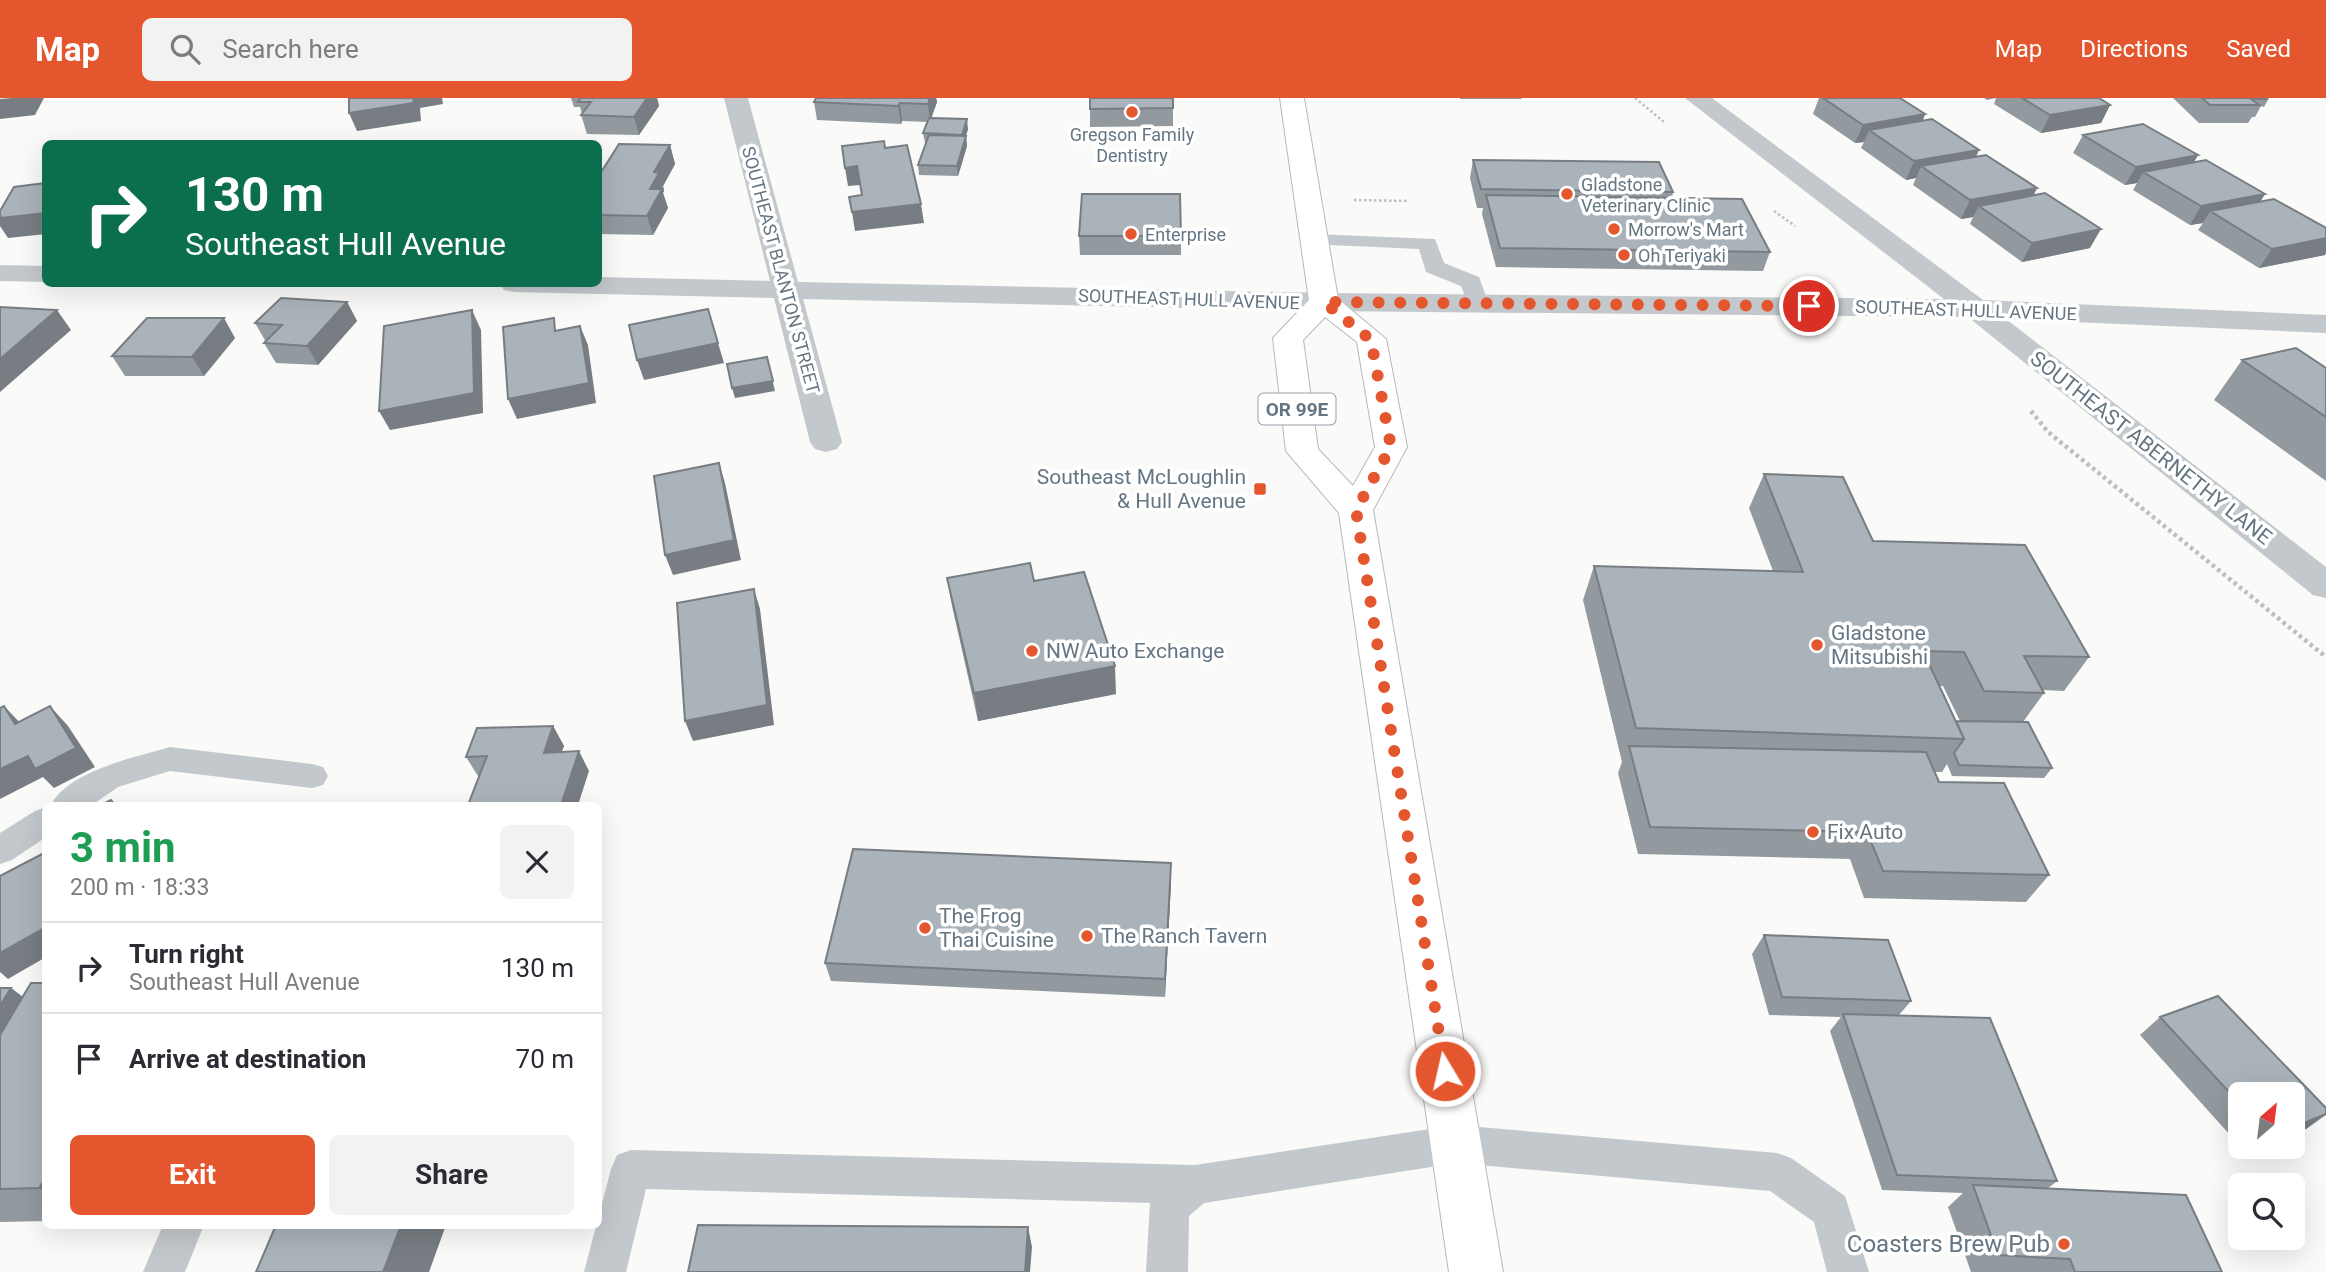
<!DOCTYPE html>
<meta charset="utf-8">
<style>
:root{--surface:#fff;--page:#f2f2f3;--text:#2b2b33;--muted:#7c7c81;--line:#e1e1e2;--accent:#e4572e}
body{margin:0;font-family:Roboto,sans-serif;background:var(--page);color:var(--text);height:100vh;display:flex;flex-direction:column;font-size:26px;white-space:nowrap}
*{box-sizing:border-box;margin:0}
p{font-size:23px;color:var(--muted)}
.icon{flex:none;width:38px;height:38px;fill:none;stroke:currentColor;stroke-width:2;stroke-linecap:round;stroke-linejoin:round}
.map{position:relative;flex:1;overflow:hidden}
.side{position:absolute;left:42px;top:704px;width:560px;height:427px;display:flex;flex-direction:column;background:var(--surface);border-radius:10px;box-shadow:0 7px 28px #0002}
.side>*{flex:none}
.guide{position:absolute;left:42px;top:42px;width:560px;height:147px;border-radius:10px;box-shadow:0 7px 28px #0002;background:#0b6e4f;color:#fff;overflow:hidden}
.needle{width:46px;rotate:28deg}
.buttons{position:absolute;left:2228px;top:984px;display:grid;gap:14px}
.buttons a{display:grid;place-items:center;width:77px;height:77px;border-radius:10px;background:var(--surface);box-shadow:0 7px 28px #0002;font-size:35px}
.pin{position:absolute;display:grid;place-items:center;width:60px;height:60px;color:#fff;margin:-30px;border:4px solid #fff;border-radius:50%;box-shadow:0 2px 7px #0007}
.me{position:absolute;width:77px;margin:-38px;rotate:351deg;stroke-linejoin:round;filter:drop-shadow(0 0 5px #0008)}
.turn{display:flex;align-items:center;gap:24px;height:147px;padding:0 28px;font-size:32px}
.turn .icon{width:91px;height:91px;stroke-width:2.5}
.turn b{display:block;font-size:49px;line-height:60px}
.round{display:grid;place-items:center;flex:none;width:74px;height:74px;border-radius:10px;background:var(--page)}
.overview{display:flex;align-items:center;justify-content:space-between;height:119px;padding:0 28px}
h1{font-size:42px;font-weight:700;line-height:52px;color:#1e9e55}
.button{display:flex;gap:14px;margin-top:auto;padding:14px 28px}
.button a{flex:1;height:80px;border-radius:10px;background:var(--accent);color:#fff;font-size:28px;font-weight:700;line-height:80px;text-align:center}
.button a+a{background:var(--page);color:var(--text)}
ul{padding:0;list-style:none}
li{display:flex;align-items:center;gap:21px;height:91px;padding:0 28px;border-top:2px solid var(--line)}
li div{flex:1}
li b{display:block;font-size:26px}
li em{font-style:normal}
header{display:flex;align-items:center;gap:42px;box-sizing:border-box;height:98px;padding:0 35px;background:var(--accent);color:#fff}
header strong{font-size:33px}
nav{display:flex;gap:38px;margin-inline-start:auto;font-size:24px}
.search{width:490px;height:63px;background:var(--page);display:flex;align-items:center;gap:18px;box-sizing:border-box;padding:0 24px;border-radius:10px;color:var(--muted);font-size:26px}
.map>svg:first-child{display:block}
</style>
<header>
<strong>Map</strong>
<div class="search"><svg class="icon" aria-label="search" viewBox="0 0 24 24"><circle cx="10" cy="10" r="6"/><path d="M15 15l6 6"/></svg>Search here</div>
<nav><a>Map</a><a>Directions</a><a>Saved</a></nav>
</header>
<div class="map">
<svg width="2326" height="1174" viewBox="0 0 2326 1174">
<rect width="100%" height="100%" fill="#fafaf8"/>
<g fill="none" stroke-linecap="round" stroke-linejoin="round">
<defs>
<path id="primary" d="M1280,0H1304L1338,201L1386,241L1407,349L1373,412L1503,1174H1449L1339,415L1286,353L1273,240L1309,202ZM1325,219L1357,244L1375,349L1353,388L1318,351L1303,242Z"/>
</defs>
<use href="#primary" stroke="#b5babe" stroke-width="2"/>
<path stroke="#bbbfc2" stroke-width="2.5" stroke-dasharray="2.5 2.5" stroke-linecap="butt" d="M1635,0L1664,24
M1354,102L1409,103
M1774,113L1795,128"/>
<path stroke="#bbbfc2" stroke-width="4.5" stroke-dasharray="3.5 3.5" stroke-linecap="butt" d="M2031,313L2048,334L2326,559"/>
<path fill="#c3c8cc" fill-rule="evenodd" d="M1314,136L1435,141L1444,165L1479,179L1489,206L1486,211H1470L1461,188L1426,174L1419,151L1307,146L1304,142L1307,138Z
M170,649L312,666L323,669L328,678L323,687L312,690L170,673L118,689L92,707H51C68,673 136,659 170,649Z
M46,709V739L12,762L0,766V735L35,713Z
M1456,1027L1777,1055L1791,1060L1845,1098L1869,1174H1827L1814,1124L1770,1093L1456,1065L1204,1105L1189,1118L1188,1174H1146L1150,1105L646,1091L626,1174H584L611,1071L617,1057L631,1052L1195,1067Z
M163,1127H204L185,1174H143Z"/>
<path fill="#c3c8cc" fill-rule="evenodd" d="M724,0H748L798,184L1324,195L1944,201L1685,0H1712L1983,202L2326,217V235L2006,221L2326,469V500L2313,497L1968,219L1324,213L803,201L842,344L837,351L826,354L815,351L810,344L774,200L514,194L504,192L500,186H598V179L770,183Z
M0,167L46,168V184L0,183Z"/>
<use href="#primary" fill="#fff" fill-rule="evenodd"/>
</g>
<path fill="#929a9f" fill-rule="evenodd" d="M571,0H657L659,8L639,37L587,36L581,17L582,16L580,9H574Z
M816,0H936L937,4L931,20L968,31L966,38L967,48L958,78L919,77L918,67L926,45H925L923,35L928,24L902,23L901,26L817,22L814,4Z
M1173,0V28L1090,29V11Z
M1460,0H1522L1521,1H1460Z
M1819,0H1900L1925,16L1923,22L1976,58L2037,90L2033,97L2090,150L2022,164L1970,126L1973,119L1961,121L1913,87L1916,80L1906,82L1861,50L1864,44L1855,45L1813,16Z
M1984,0H2099L2110,7L2101,25L2041,35L1994,6L1996,0L1987,2Z
M2173,0H2269L2264,9L2261,8L2255,19H2252L2248,25H2199Z
M2083,37L2198,57L2194,64L2265,96L2260,104L2325,157L2259,170L2198,132L2203,125L2190,127L2133,92L2137,85L2125,87L2073,55Z
M670,47L675,66L663,88L664,93L663,95L668,110L653,137L598,136V79Z
M1473,62L1673,94L1672,100L1770,154L1763,173L1496,169L1482,116L1483,110H1477L1470,80Z
M1079,138H1181V157H1080Z
M347,204L357,223L318,267L276,265L264,245L266,244L255,225Z
M235,240L204,278H125L112,258Z
M2242,262L2326,270V383L2214,302Z
M1764,376L1873,443L2089,559L2064,593L2043,592L2044,595L2023,624L2052,670L2044,680L1952,678L1947,666L1942,674H1934L1939,684L2049,777L2026,804L1864,800L1850,761L1638,756L1618,675L1622,664L1583,502L1594,468L1773,473L1749,410ZM1940,588H1943L1960,623H1956Z
M947,480L1034,483L1116,596L978,623L952,508Z
M553,628L564,648L561,654L589,673L478,678L466,659Z
M1171,784L1165,899L831,883L825,865Z
M1764,837L1911,903L1899,917L2057,1083L2047,1091L2222,1174H1971L1948,1109L1963,1095L1882,1092L1830,933L1841,919L1769,917L1752,856Z
M46,885V1123L0,1124V890H11L23,899Z
M2218,898L2326,1010V1017L2306,1031L2292,1036V996H2240V1048L2140,937L2160,919Z
M2240,1048H2263L2247,1055Z"/>
<path fill="#777d82" d="M12,0H44L35,17L0,21V1Z
M413,0H442L443,6L420,10L421,23L357,33L349,15Z
M647,0H657L659,8L639,37L634,19Z
M930,0H936L937,4L930,24L928,6Z
M900,5L902,23L901,26L898,8Z
M2110,7L2101,25L2041,35L2050,17Z
M1925,16L1918,35L1869,32L1864,44L1855,45L1863,27Z
M967,21L968,31L963,46L962,37Z
M966,38L967,48L958,78L957,68Z
M670,47L675,66L663,88L664,93L663,95L668,110L653,137L647,118L650,91L654,74Z
M1979,52L1971,70L1921,68L1916,80L1906,82L1914,63Z
M2198,57L2187,76L2143,74L2137,85L2125,87L2136,69Z
M857,68L860,87L848,88L845,70Z
M2037,90L2028,109L1979,108L1973,119L1961,121L1970,102Z
M2265,96L2253,115L2210,113L2203,125L2190,127L2201,108Z
M921,106L924,125L855,133L852,114Z
M46,115V136L8,140L0,128V120Z
M2101,131L2090,150L2022,164L2032,145Z
M2326,140V155L2325,157L2259,170L2272,151Z
M347,204L357,223L318,267L307,248Z
M57,212L71,232L0,294V261Z
M472,212L481,232L483,315L390,332L379,313Z
M224,220L235,240L204,278L192,259Z
M580,228L588,247L596,305L517,321L508,301Z
M718,245L724,265L644,282L637,262Z
M767,259L775,293L735,300L732,290Z
M719,365L725,385L741,462L673,477L665,457Z
M754,491L760,511L774,627L693,643L685,623Z
M1115,568L1116,596L978,623L974,595Z
M4,608L23,628L15,626Z
M50,608L68,628L95,669L54,690L43,679L0,701V671Z
M553,628L564,648L554,674L544,655Z
M579,653L589,673L578,707H561Z
M1171,765V784L1165,899V881Z
M46,829V859L8,881L0,874V855Z
M11,890L46,917L0,1026V908Z
M2326,1016L2306,1031L2292,1036V1030Z
M2257,1048H2263L2247,1055Z
M46,1079V1094L39,1090Z
M401,1127H446L429,1174H383Z
M1028,1129L1032,1149L1030,1174H1025Z"/>
<path fill="#aab3b9" stroke="#777d82" stroke-width="2" d="M349,0H413L414,5L349,15Z
M581,0H647L634,19L581,17L591,4H578Z
M816,0H930L928,6L900,5L898,8L814,4Z
M1090,0H1173V10L1090,11Z
M1823,0H1900L1925,16L1863,27Z
M2022,0H2099L2110,7L2050,17Z
M2202,0H2265L2266,1H2251L2259,7H2210Z
M929,20L967,21L962,37L923,35Z
M1932,21L1979,52L1914,63L1869,32Z
M2143,26L2198,57L2136,69L2083,37Z
M929,37L966,38L957,68L918,67Z
M884,43L885,50L907,47L921,106L852,114L849,99L862,97L857,68L845,70L842,48Z
M619,46L670,47L654,74L659,75L650,91H662L647,118L598,117V79Z
M1986,57L2037,90L1970,102L1921,68Z
M1473,62L1659,64L1673,94L1481,91Z
M2206,62L2265,96L2201,108L2143,74Z
M46,85V115L0,120V113L14,89Z
M2045,95L2101,131L2032,145L1979,108Z
M1082,96H1180L1181,138H1079Z
M1486,97L1742,101L1770,154L1500,150Z
M2274,101L2326,130V140L2272,151L2210,113Z
M281,200L347,204L307,248L264,245L282,227L255,225Z
M0,209L57,212L0,261Z
M708,211L718,245L637,262L629,227Z
M472,212L474,295L379,313L384,228Z
M147,220H224L192,259L112,258Z
M554,220L555,233L580,228L589,285L508,301L503,229Z
M2296,250L2326,270V319L2242,262Z
M767,259L773,283L732,290L727,266Z
M719,365L734,442L665,457L654,378Z
M1764,376L1843,379L1873,443L2025,447L2089,559L2024,558L2044,595L1984,593L1964,554L1923,553L1964,641L1636,630L1594,468L1803,474Z
M1030,465L1034,483L1084,474L1115,568L974,595L947,480Z
M754,491L767,607L685,623L677,505Z
M4,608L15,626L50,608L76,650L35,671L28,658L0,671V610Z
M1956,623L2028,624L2052,670L1959,667L1954,655L1964,641Z
M553,628L544,655L579,653L561,707H468L487,658L466,659L477,630Z
M1629,648L1926,654L1939,684L2004,685L2049,777L1883,773L1867,734L1650,729Z
M111,702L115,707H101Z
M853,751L1171,765L1165,881L825,865Z
M46,754V829L0,855V778Z
M1764,837L1888,842L1911,903L1782,899Z
M31,885H46V1079L39,1090L0,1091V937Z
M0,890H11L0,908Z
M2218,898L2326,1010V1016L2292,1030V996H2240V1006L2160,919Z
M1843,916L1990,920L2057,1083L1897,1077Z
M1973,1087L2186,1097L2222,1174H2075L2070,1161L1998,1157Z
M276,1127H401L383,1174H256Z
M698,1127L1028,1129L1025,1174H688Z"/>
<g fill="none" stroke-linecap="round" stroke-linejoin="round">
<path stroke="#e4572e" stroke-width="12" stroke-dasharray="0 21.6" d="M1445,973L1356,412L1391,349L1371,242L1324,204L1809,208"/>
</g>
<g fill="#e4572e" stroke="#fff" stroke-width="2.5">
<circle cx="1132" cy="14" r="7"/>
<circle cx="1567" cy="96" r="7"/>
<circle cx="1614" cy="131" r="7"/>
<circle cx="1131" cy="136" r="7"/>
<circle cx="1624" cy="157" r="7"/>
<rect x="1253" y="384" width="14" height="14" rx="3.5"/>
<circle cx="1817" cy="547" r="7"/>
<circle cx="1032" cy="553" r="7"/>
<circle cx="1813" cy="734" r="7"/>
<circle cx="925" cy="830" r="7"/>
<circle cx="1087" cy="838" r="7"/>
<circle cx="2064" cy="1146" r="7"/>
</g>
<g text-anchor="middle" dominant-baseline="central" stroke-width="7" stroke-linejoin="round" paint-order="stroke">
<g font-size="18" fill="#657683" stroke="#fff" text-anchor="start">
<text x="1132" y="36" text-anchor="middle">Gregson Family<tspan x="1132" dy="21">Dentistry</tspan></text>
<text x="1581" y="86">Gladstone<tspan x="1581" dy="21">Veterinary Clinic</tspan></text>
<text x="1628" y="131">Morrow's Mart</text>
<text x="1145" y="136">Enterprise</text>
<text x="1638" y="157">Oh Teriyaki</text>
</g>
<g font-size="18" fill="#657683" stroke="#fff">
<text transform="translate(781 172) rotate(75)">SOUTHEAST BLANTON STREET</text>
<text transform="translate(1189 201) rotate(2)">SOUTHEAST HULL AVENUE</text>
<text transform="translate(1966 212) rotate(2)">SOUTHEAST HULL AVENUE</text>
</g>
<rect fill="#fff" stroke="#939fa8" stroke-width="2" x="1258.5" y="295.5" width="77" height="31" rx="5"/>
<g font-size="19" font-weight="bold" fill="#657683">
<text x="1297" y="311">OR 99E</text>
</g>
<g font-size="21" fill="#657683" stroke="#fff">
<text transform="translate(2151 350) rotate(38)">SOUTHEAST ABERNETHY LANE</text>
</g>
<g font-size="21" fill="#657683" stroke="#fff" text-anchor="start">
<text x="1246" y="379" text-anchor="end">Southeast McLoughlin<tspan x="1246" dy="24">&amp; Hull Avenue</tspan></text>
<text x="1831" y="535">Gladstone<tspan x="1831" dy="24">Mitsubishi</tspan></text>
<text x="1046" y="553">NW Auto Exchange</text>
<text x="1827" y="734">Fix Auto</text>
<text x="939" y="818">The Frog<tspan x="939" dy="24">Thai Cuisine</tspan></text>
<text x="1101" y="838">The Ranch Tavern</text>
</g>
<g font-size="24" fill="#657683" stroke="#fff" text-anchor="end">
<text x="2050" y="1146">Coasters Brew Pub</text>
</g>
</g>
</svg>
<div class="buttons">
<a><svg class="needle" viewBox="-14 -14 28 28"><path d="M0-13l5 13h-10z" fill="#e53935"/><path d="M0 13l5-13h-10z" fill="#7c7c81"/></svg></a>
<a><svg class="icon" aria-label="search" viewBox="0 0 24 24"><circle cx="10" cy="10" r="6"/><path d="M15 15l6 6"/></svg></a>
</div>
<div class="pin" style="left:1809px;top:208px;background:#d93025"><svg class="icon" aria-label="arrive" viewBox="0 0 24 24"><path d="M6 21V4h12l-3 4 3 4H6"/></svg></div>
<svg class="me" style="left:1445px;top:973px" viewBox="-20 -20 40 40"><circle r="17" fill="#e4572e" stroke="#fff" stroke-width="3"/><path d="M0-11L8 9 0 5-8 9z" fill="#fff"/></svg>
<div class="guide">
<div class="turn"><svg class="icon" aria-label="right" viewBox="0 0 24 24"><path d="M7 20v-9h11M14 6l5 5-5 5"/></svg><div><b>130 m</b>Southeast Hull Avenue</div></div>
</div>
<section class="side">
<div class="overview"><div><h1>3 min</h1><p>200 m · 18:33</p></div><a class="round"><svg class="icon" aria-label="close" viewBox="0 0 24 24"><path d="M6 6l12 12M18 6L6 18"/></svg></a></div>
<ul>
<li><svg class="icon" aria-label="right" viewBox="0 0 24 24"><path d="M7 20v-9h11M14 6l5 5-5 5"/></svg><div><b>Turn right</b><p>Southeast Hull Avenue</p></div><em>130 m</em></li>
<li><svg class="icon" aria-label="arrive" viewBox="0 0 24 24"><path d="M6 21V4h12l-3 4 3 4H6"/></svg><div><b>Arrive at destination</b></div><em>70 m</em></li>
</ul>
<div class="button"><a>Exit</a><a>Share</a></div>
</section>
</div>
